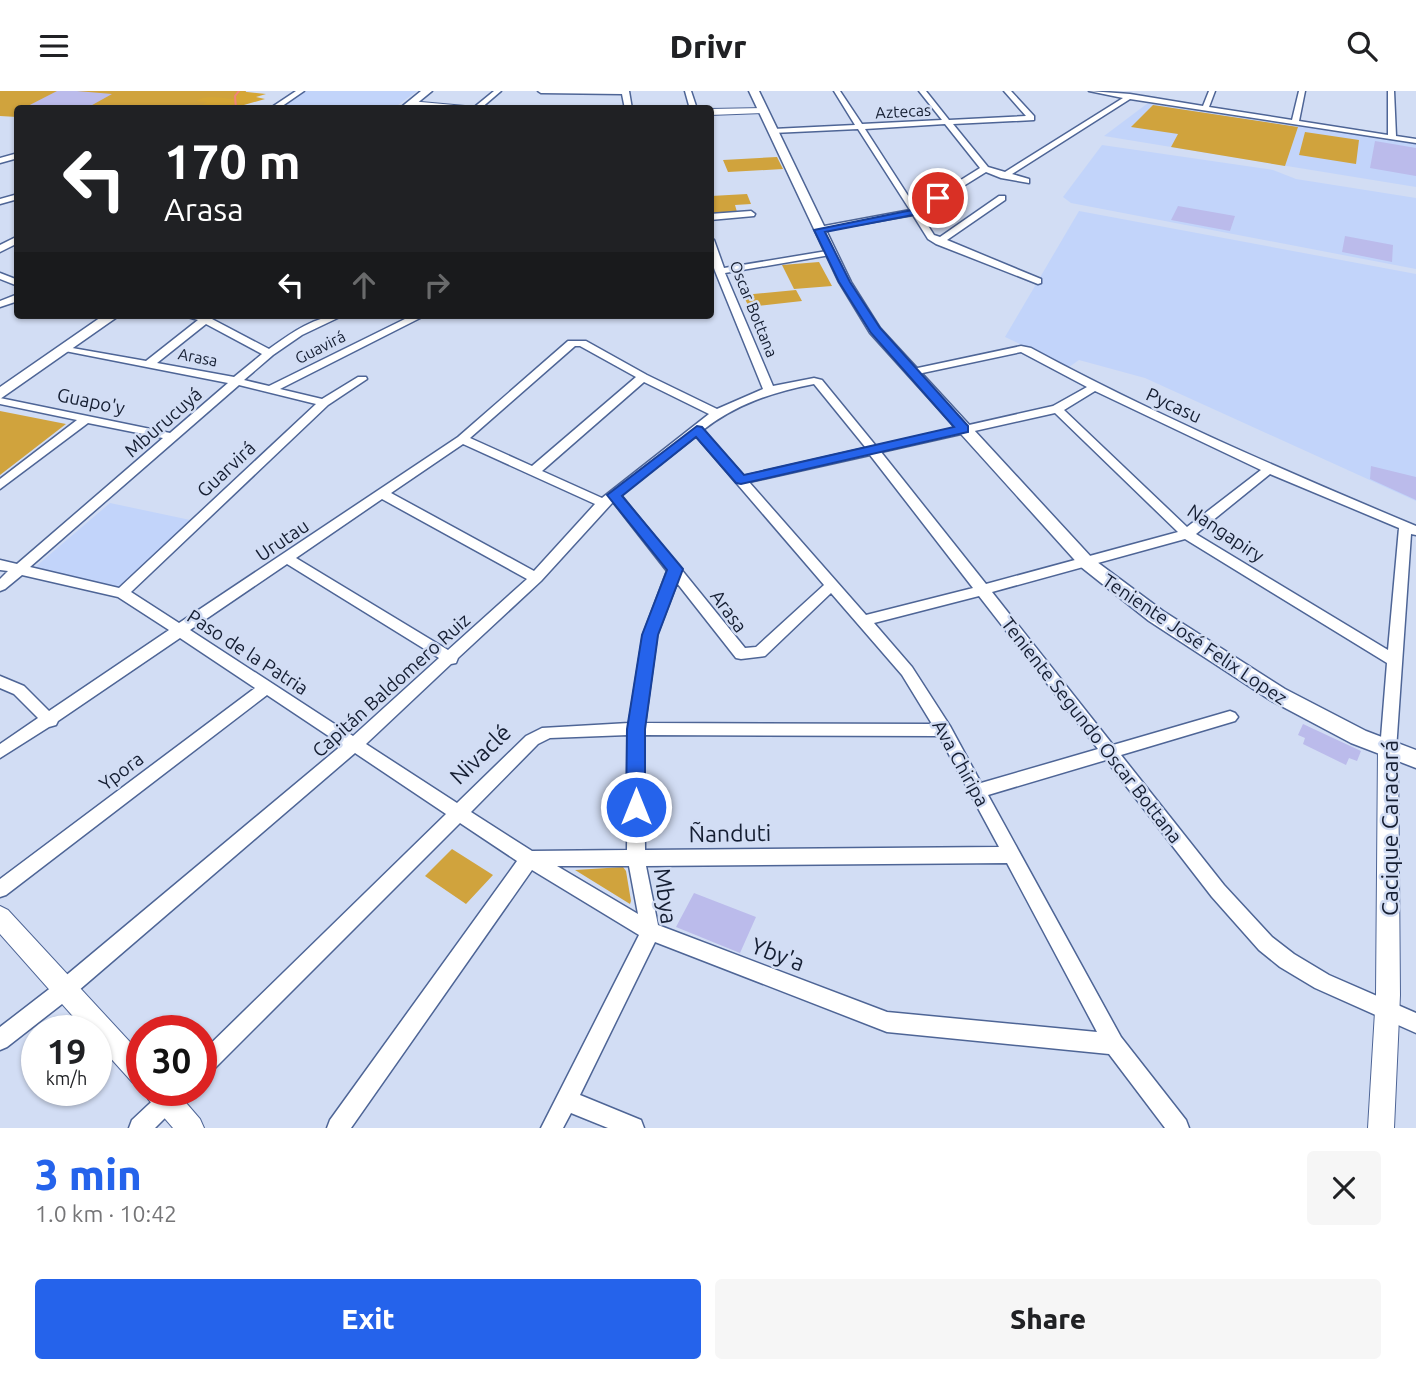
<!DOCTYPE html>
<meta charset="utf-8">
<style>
:root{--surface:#fff;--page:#f6f6f6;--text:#202124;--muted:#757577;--accent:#2563eb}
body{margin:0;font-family:Ubuntu,sans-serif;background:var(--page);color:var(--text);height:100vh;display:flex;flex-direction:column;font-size:26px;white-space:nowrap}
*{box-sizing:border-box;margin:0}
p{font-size:23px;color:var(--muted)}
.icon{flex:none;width:38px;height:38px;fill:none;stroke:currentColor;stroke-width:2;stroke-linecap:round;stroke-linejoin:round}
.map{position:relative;height:1037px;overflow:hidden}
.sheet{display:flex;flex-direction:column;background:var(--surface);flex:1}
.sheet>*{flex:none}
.guide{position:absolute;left:14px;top:14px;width:700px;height:214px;border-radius:7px;box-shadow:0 2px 5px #0004;background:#202124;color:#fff;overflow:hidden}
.speed{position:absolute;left:21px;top:924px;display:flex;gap:14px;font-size:35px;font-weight:700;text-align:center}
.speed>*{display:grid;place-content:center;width:91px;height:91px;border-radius:50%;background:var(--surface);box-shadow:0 2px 5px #0004;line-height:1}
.speed small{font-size:18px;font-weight:400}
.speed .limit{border:10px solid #d22;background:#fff;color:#111}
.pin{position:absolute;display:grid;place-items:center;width:60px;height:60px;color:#fff;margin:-30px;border:4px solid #fff;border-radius:50%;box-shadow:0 2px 7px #0007}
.me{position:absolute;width:77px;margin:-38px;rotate:0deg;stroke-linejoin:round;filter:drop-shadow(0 0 5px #0008)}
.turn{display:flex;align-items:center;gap:24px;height:147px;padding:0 35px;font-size:32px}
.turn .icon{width:91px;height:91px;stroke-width:2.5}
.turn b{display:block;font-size:49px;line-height:60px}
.lanes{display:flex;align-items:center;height:66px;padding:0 35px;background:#0003;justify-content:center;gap:35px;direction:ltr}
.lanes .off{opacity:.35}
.round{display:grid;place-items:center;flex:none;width:74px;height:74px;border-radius:7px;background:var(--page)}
.head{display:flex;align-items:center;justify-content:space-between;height:119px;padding:0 35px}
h1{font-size:42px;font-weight:800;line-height:52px;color:var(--accent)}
.primary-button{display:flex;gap:14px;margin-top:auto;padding:14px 35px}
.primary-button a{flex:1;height:80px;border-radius:7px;background:var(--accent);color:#fff;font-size:28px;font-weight:800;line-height:80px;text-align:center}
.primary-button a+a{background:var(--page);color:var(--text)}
header{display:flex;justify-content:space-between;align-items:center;height:91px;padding:0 35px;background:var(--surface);font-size:32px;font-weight:800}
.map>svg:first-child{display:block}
</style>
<header><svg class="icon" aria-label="menu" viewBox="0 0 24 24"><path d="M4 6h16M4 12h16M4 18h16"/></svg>Drivr<svg class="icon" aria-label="search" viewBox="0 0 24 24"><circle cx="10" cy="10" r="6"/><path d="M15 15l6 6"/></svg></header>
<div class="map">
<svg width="1416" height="1037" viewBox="0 0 1416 1037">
<rect width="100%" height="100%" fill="#d2ddf4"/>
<path fill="#c2d4fa" d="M306,0H417L394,17L279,18Z
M1148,12L1416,52V96L1104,45Z
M1102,54L1273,79L1296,88L1416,107V178L1071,112L1063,106Z
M1079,120L1416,183V410L1145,287L1079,269L1069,276L1005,246Z
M110,412L195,430L124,498L34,477Z"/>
<path fill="#d0a33d" d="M0,0H246L240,17L18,18L17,26L0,25Z
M1153,14L1298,36L1285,75L1171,56L1178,43L1131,36Z
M1305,41L1359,49L1356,73L1299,64Z
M777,66L783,78L728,81L723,69Z
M747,103L751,113L735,114L737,121L712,123L711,105Z
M819,171L832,195L794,198L782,174Z
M796,199L802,210L749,216L743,204Z
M0,320L66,333L0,384Z
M452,758L493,784L466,813L425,785Z
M623,776L626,780L631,810L630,813L575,779Z"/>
<path fill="#d5a636" d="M238,0L266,3L256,6L265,8L237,16L197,17L207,11L196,10C207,3 221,7 233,8Z"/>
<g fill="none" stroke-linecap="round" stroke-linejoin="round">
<path stroke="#f1837c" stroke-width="2" d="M236,18L235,5L239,0"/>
</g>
<path fill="#bbbbeb" d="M57,0H77L112,3L85,18H22Z
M1375,50L1416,57V85L1370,77Z
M1178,115L1235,125L1230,140L1171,129Z
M1345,145L1393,154L1392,171L1342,161Z
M1371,375L1416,386V409L1370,388Z
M1303,633L1361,660L1357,670L1349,667L1346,674L1303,653L1305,647L1298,644Z
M694,802L756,826L740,862L676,836Z"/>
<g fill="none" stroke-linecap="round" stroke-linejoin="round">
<defs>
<path id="minor" d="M296,0H304L278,18H269Z
M494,0H501L480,18H472Z
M538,0H629L632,18H625L622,3L541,2Z
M685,0H691L697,18H690Z
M834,0H840L862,33L942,29L919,0H926L949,29L1026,25L1004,0H1011L1034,25V29L953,33L988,76L1005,81L1123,7L1089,0L1130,3L1203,15L1209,0H1215L1209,16L1292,29L1299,0H1305L1299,30L1388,44V0H1394L1396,45L1416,48V52L1130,8L1012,83L1029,88V92L1001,87L986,81L920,122L934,144L940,146L999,105H1005V109L947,149L1041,188V192L1038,193L936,153L928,148L913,124L816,141V137L819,136L910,119L858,38L773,42L769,40L773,38L855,34ZM945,33L980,77L916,117L865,38Z
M18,62V67L0,72V67Z
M18,103V108L0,113V108Z
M751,120L755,123L754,125L710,129V123Z
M18,145V152L0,161V154Z
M710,146L714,149L724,177L833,159V163L830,164L725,182L773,295L814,287L822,289L876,355L1053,315L1087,296L1021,261L913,284L908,281L913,278L1021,255L1031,257C1155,324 1285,380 1416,435V444L1411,443L1396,659L1394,664L1388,665L1382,664L1380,659L1387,572L1185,448L992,501L1113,654L1230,620L1235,622L1238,626L1235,630L1121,664L1224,794L1272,846L1294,863L1329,884L1416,922V942L1315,897L1280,876L1259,859L1212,806L1106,669L988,704L1121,946L1186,1029L1189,1037H1165L1109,963L887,941L655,851L580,1004L641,1029L644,1037H608L571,1022L563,1037H541L639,844L532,779L351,1037H327L330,1029L517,770L460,732L208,984L201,987V962L446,723L355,662L71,906L7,956L0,959V936L57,892L342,654L267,604L6,804L0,806V788L255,597L180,547L58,630L56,634L49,636L0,667V653L38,627L14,603L0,597V585L24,595L49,620L169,539L118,506L22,484L5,498L0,500V488L8,480L0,479V469L17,473L163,347L88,332L0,398V388L77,329L0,313V307L170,342L228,292L65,260L60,257L61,255L146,270L198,229L181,224H214L212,228L269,258C291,242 316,224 344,224L302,244L273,264L244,289L269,295L413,224H426L280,298L322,308L358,286H366L367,288L328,314L131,501L179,532L458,346L568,250H586L647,284L717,318L763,298L715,180L710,165ZM206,233L262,263L234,286L157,272ZM575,255H580L636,286L532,375L470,347ZM644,291L709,323L602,407L542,380ZM814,293L866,357L744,385L703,339C736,313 773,301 814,293ZM239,294L316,313L119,497L30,476ZM1095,300L1261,379L1187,436L1064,319ZM1055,322L1178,441L986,493L881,361ZM696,345L824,494L756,556L745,557L621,404ZM463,353L595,413L534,480L391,402ZM870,364L973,497L866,524L749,391ZM1270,383L1399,437L1388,559L1196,443ZM382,408L527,488L448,559L296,467ZM613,411L667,480L643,544L629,632L542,637L526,645L457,712L366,653L451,573L456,572L458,567L541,490ZM287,473L439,567L353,645L190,539ZM677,492L736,567L741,568L765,565L831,502L902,584L932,633L645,632L657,544ZM979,505L1098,658L981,692L950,635L912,576L874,532ZM628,644L627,759L532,760L471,721L538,653L550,647ZM644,644L939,645L999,756L645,759ZM1007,772L1097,941L887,921L658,834L646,775ZM557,775H629L638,823Z
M0,182L18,189V195L0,188Z
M18,203V210L0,216V210Z
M164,999H189L186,1006L155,1037H129L132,1029Z"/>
<path id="tertiary" d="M410,10L465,15L469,18L407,15Z
M766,17L767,19L763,22L710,24V18Z
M1388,651L1395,653L1398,659L1400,904L1394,1037H1368L1376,904L1378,659L1381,653Z
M0,815L8,819L142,964V996L133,992L96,951V940H86L0,843Z
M144,999H175L200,1028L204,1037H173L148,1008Z"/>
<path id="secondary" d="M421,0H432L410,18H399Z
M749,0H759L851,191L880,237L1093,468L1163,520L1285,598L1366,640L1416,659V677L1351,652L1270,609L1149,530L1081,476L870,242L839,191Z
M104,224H120L0,308V296Z"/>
</defs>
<use href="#minor" stroke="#4e6596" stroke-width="3"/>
<use href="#tertiary" stroke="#4e6596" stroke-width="2"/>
<use href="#secondary" stroke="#4e6596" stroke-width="3"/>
<use href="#minor" fill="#fff" fill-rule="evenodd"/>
<use href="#tertiary" fill="#fff" fill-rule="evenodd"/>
<use href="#secondary" fill="#fff" fill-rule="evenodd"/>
</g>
<path fill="#2563eb" stroke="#184099" stroke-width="2" d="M935,105L943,107L918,123L825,141L850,191L880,237L968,335V341L741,393L736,392L696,346L622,405L683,478L658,544L645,638V716L643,722L636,724L629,722L626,716L627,638L642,544L667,479L607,404L697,335L702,336L744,384L954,336L871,242L839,191L814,139L912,119Z"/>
<g text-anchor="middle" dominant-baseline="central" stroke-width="5" stroke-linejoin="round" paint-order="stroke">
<g font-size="16" fill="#151e32" stroke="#d2ddf4">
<text transform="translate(903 20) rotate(-3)">Aztecas</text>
<text transform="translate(754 218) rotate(68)">Oscar Bottana</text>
<text transform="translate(320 256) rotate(-27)">Guavirá</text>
<text transform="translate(198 266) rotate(11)">Arasa</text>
</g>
<g font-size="19" fill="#151e32" stroke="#d2ddf4">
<text transform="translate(91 310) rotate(12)">Guapo'y</text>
<text transform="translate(1174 314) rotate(25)">Pycasu</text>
<text transform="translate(163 331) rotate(-41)">Mburucuyá</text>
<text transform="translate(226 378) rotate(-43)">Guarvirá</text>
<text transform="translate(1226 442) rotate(34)">Nangapiry</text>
<text transform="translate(282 449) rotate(-34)">Urutau</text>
<text transform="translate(729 520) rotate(54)">Arasa</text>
<text transform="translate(1195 548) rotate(34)">Teniente José Felix Lopez</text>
<text transform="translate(248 561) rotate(33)">Paso de la Patria</text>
<text transform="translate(391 594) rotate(-42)">Capitán Baldomero Ruiz</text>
<text transform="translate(1092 639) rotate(52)">Teniente Segundo Oscar Bottana</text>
<text transform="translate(961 672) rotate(61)">Ava Chiripa</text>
<text transform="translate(121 680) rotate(-37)">Ypora</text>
</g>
<g font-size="23" fill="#151e32" stroke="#d2ddf4">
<text transform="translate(480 663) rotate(-44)">Nivaclé</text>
<text transform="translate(1389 737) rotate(-90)">Cacique Caracará</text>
<text transform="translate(730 742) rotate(-1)">Ñanduti</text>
<text transform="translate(666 805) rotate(82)">Mbya</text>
<text transform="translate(778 863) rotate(21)">Yby'a</text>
</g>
</g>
</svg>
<div class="speed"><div>19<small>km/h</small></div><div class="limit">30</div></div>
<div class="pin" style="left:938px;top:107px;background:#d93025"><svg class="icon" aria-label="arrive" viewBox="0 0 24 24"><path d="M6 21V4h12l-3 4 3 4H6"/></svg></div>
<svg class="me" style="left:636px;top:716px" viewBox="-20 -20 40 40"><circle r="17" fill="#2563eb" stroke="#fff" stroke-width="3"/><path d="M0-11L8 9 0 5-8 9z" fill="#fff"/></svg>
<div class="guide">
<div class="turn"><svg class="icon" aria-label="left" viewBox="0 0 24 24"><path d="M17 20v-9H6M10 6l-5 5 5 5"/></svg><div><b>170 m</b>Arasa</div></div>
<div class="lanes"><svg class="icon" aria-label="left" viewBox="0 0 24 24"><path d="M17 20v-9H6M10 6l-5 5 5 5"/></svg><svg class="icon off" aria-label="ahead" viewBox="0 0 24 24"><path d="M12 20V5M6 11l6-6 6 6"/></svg><svg class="icon off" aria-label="right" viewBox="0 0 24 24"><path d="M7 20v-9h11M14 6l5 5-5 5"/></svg></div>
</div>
</div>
<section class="sheet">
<div class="head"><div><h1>3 min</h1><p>1.0 km · 10:42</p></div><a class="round"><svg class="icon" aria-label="close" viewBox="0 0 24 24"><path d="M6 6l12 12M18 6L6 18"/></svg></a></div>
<div class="primary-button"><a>Exit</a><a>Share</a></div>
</section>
